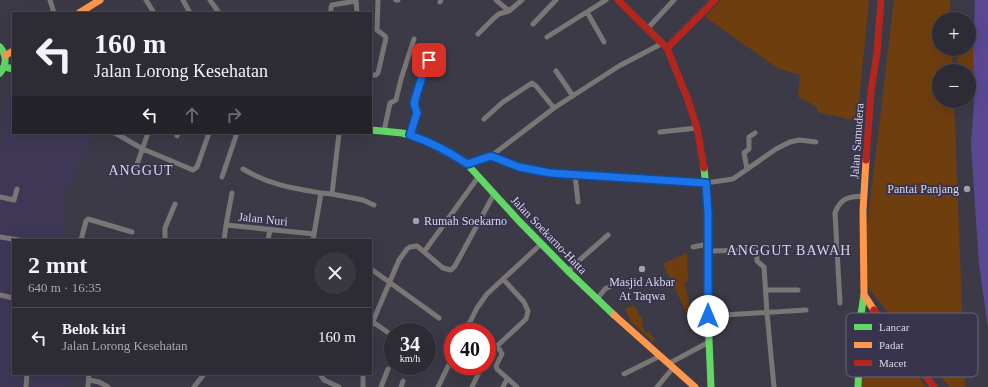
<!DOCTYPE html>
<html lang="id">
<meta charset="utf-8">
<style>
:root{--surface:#2d2c35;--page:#393841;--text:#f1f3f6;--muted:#a7a7ad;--line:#484850}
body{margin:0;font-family:Georgia,serif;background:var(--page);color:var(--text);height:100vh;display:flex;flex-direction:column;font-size:15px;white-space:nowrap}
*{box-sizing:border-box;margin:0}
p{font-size:13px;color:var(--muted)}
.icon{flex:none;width:22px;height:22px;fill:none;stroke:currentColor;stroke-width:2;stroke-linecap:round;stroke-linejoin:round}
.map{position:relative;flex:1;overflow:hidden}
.panel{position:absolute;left:12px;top:239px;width:360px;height:136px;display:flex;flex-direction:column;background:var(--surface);border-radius:0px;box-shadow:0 4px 16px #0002,0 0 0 1px var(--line)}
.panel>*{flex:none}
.guide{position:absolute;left:12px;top:12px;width:360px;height:122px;border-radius:0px;box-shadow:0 4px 16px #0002,0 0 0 1px var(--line);background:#2d2c35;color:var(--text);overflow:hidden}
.fabs{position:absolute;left:932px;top:12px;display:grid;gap:8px}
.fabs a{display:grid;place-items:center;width:44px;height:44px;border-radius:50%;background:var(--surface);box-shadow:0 4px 16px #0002,0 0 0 1px var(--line);font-size:20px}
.speed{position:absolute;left:384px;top:323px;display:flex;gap:8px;font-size:20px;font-weight:700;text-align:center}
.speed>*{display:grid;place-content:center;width:52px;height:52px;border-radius:50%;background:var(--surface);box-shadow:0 4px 16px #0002,0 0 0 1px var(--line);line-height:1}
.speed small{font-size:10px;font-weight:400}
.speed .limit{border:6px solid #d22;background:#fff;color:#111}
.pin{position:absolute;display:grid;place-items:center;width:34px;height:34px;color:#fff;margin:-17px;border-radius:8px;box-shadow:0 2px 6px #0006}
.me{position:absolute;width:44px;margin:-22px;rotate:0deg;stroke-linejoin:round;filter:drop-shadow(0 0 3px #0008)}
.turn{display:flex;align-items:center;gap:14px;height:84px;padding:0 16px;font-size:18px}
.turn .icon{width:52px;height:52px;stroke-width:2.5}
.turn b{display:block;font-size:28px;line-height:34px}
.lanes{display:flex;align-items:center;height:38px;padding:0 16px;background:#0003;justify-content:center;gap:20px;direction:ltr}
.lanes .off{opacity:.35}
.round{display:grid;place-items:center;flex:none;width:42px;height:42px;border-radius:21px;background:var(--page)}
.head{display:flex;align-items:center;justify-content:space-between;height:68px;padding:0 16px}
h1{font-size:24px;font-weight:700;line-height:30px}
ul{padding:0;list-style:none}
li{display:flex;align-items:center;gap:12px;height:60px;padding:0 16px;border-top:1px solid var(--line)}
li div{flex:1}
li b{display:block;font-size:15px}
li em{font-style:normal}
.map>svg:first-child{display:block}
</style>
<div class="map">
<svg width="988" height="387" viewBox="0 0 988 387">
<rect width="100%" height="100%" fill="#3c3a47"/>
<path fill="#3e3856" d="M13,90V133H94L63,199V240H13V374H72L70,387H0V150L5,100L9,92Z"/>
<path fill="#6f3e0f" d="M721,0H869L857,121L818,112L817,107L798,97L800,75L779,69L705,17Z
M894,0H950L951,19H939V49H952L953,71H939V101H954L965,387H949L861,279Z
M974,26L973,56L975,86L969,87V71H958L956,49H969V32Z
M687,253L688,281L684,283L686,289L691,314L688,316L663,264Z
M634,305L644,323L641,324L646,333L650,332L655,341L653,342L631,322L625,309Z
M865,310L926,387H862Z"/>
<path fill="#5a4893" d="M975,0H988V328L979,264L971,145L975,86L973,56Z"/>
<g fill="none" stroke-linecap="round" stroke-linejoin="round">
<path stroke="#797675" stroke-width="5" d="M50,0L54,13
M146,0L154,13
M183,0L190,13
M210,0L219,13
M356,0L357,13
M396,0H398
M496,0L509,11
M440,2L441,0
M587,12L604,42
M331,13V7L332,5L356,1
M533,24L556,0
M647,29L674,0
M478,34L494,18L499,14L509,11L522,0
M547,37L606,0
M556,71L573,96
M371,75H376L378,73L386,38L385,36L377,30L378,0
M484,119L503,102L532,83L536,86L554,108
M384,131L390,103L396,100L401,79L414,39
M660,132L697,128
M115,133L143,149L193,170L197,167L209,133
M410,135L417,113L414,103L424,70L436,46
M177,136L178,133
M491,156L554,108L619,66L663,43
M467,164L491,156L519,167L550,173L706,183L733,179L776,149L790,142L799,140L816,142
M136,167L148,133
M243,169C270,185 291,188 321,193
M747,169L744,153L749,149V137L755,133
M575,175L578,202
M222,177L237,133
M332,194L363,200L374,205
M0,197L14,200L17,189
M226,225L232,193
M0,237L19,240
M81,240L86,221L88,219L132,232
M165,240V228L175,204
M224,240L226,225L314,234
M268,240L270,230
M313,240L321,193L332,194L339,133
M693,247L708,244
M708,251L754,250L757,254V261L764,267L767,313L774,387
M424,252L479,176
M371,269L439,318
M568,272L575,264L608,235
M766,290H798
M0,295L13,298
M597,299L605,289L622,280
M840,303L835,213C841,197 849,197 864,196
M708,316L806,310
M373,322L393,336
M469,323L479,332
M371,326L399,260L407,249L410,247L417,246L443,268L451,270L455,266L494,194
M465,332L477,308L487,294L541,244
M487,339L500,350L502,354L496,366L497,369L517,387
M496,347L526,319L528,311L524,302L503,279
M668,364L709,342
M320,374L324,380L339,387
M624,374L660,356
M89,380L99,382L108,387
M26,387L27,374
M88,387L89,374
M194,387L204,374
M363,387V374
M381,387L388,369
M401,387L403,381
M438,387L453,356
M472,387L482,366
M503,387L507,379
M657,387L673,368"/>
<path stroke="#63d668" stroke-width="7" d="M0,47C7,56 7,64 0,73
M5,67L13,69
M371,130L402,133L417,137L467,164L519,221L570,273L614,315
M704,168L708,208V316L711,387
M858,387L861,314L864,295"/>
<path stroke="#ff974d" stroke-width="7" d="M79,13L100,0
M6,55L13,51
M866,160L863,211L864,295L874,310
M614,315L695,387"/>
<path stroke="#b3261e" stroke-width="7" d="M618,0L667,48L688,100L697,128L704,168
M667,48L715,0
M866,160L871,91L877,53L881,0
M874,310L934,387"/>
</g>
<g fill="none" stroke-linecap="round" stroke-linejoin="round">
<defs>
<path id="route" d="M429,60L424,70L414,103L417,113L410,135C430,142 450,152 467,164L491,156L519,167L550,173L706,183L708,214V316"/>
</defs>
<use href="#route" stroke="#114b97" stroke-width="10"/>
<use href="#route" stroke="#1a73e8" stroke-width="7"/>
</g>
<g fill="#a19fae" stroke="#38344d" stroke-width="1.5">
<circle cx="967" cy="189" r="4"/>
<circle cx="416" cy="221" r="4"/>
<circle cx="642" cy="269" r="4"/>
</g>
<g text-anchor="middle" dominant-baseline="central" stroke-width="4" stroke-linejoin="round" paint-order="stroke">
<g font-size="12" fill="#d8d6e6" stroke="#38344d">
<text transform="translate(857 141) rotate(-86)">Jalan Samudera</text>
<text transform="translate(263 219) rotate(6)">Jalan Nuri</text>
<text transform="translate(549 235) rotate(46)">Jalan Soekarno-Hatta</text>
</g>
<g font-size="12" fill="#d8d6e6" stroke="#38344d" text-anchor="end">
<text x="959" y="189">Pantai Panjang</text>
<text x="424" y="221" text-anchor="start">Rumah Soekarno</text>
<text x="642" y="282" text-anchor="middle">Masjid Akbar<tspan x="642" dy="14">At Taqwa</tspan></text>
</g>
<g font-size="14" letter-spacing="1" fill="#d8d6e6" stroke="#38344d">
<text x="141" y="170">ANGGUT</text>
<text x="789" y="250">ANGGUT BAWAH</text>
</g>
</g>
<rect x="846" y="313" width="132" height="64" rx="6" fill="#38344d" stroke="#68657b" stroke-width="1"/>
<rect x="854" y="324" width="18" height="6" fill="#63d668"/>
<rect x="854" y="342" width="18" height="6" fill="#ff974d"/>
<rect x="854" y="360" width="18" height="6" fill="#b3261e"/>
<g font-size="11" fill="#d8d6e6">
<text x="879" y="331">Lancar</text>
<text x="879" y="349">Padat</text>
<text x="879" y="367">Macet</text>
</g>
</svg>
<div class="fabs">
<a>+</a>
<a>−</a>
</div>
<div class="speed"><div>34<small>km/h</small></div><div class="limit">40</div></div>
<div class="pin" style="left:429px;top:60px;background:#d93025"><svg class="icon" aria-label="arrive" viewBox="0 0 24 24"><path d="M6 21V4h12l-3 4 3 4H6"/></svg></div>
<svg class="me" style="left:708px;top:316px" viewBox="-20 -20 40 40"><circle r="19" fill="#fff"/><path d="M0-13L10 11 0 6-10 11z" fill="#1a73e8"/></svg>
<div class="guide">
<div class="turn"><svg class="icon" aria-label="left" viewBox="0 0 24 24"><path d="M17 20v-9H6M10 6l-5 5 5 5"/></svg><div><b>160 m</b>Jalan Lorong Kesehatan</div></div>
<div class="lanes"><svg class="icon" aria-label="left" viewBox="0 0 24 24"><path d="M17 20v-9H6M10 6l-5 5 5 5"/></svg><svg class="icon off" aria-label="ahead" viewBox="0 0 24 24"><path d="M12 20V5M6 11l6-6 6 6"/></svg><svg class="icon off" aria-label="right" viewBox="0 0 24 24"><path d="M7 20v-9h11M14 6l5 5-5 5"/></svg></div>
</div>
<section class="panel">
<div class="head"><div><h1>2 mnt</h1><p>640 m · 16:35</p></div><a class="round"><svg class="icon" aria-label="close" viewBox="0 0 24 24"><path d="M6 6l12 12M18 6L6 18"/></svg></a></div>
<ul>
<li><svg class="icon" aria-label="left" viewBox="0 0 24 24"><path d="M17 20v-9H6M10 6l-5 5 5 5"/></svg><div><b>Belok kiri</b><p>Jalan Lorong Kesehatan</p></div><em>160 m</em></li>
</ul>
</section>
</div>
